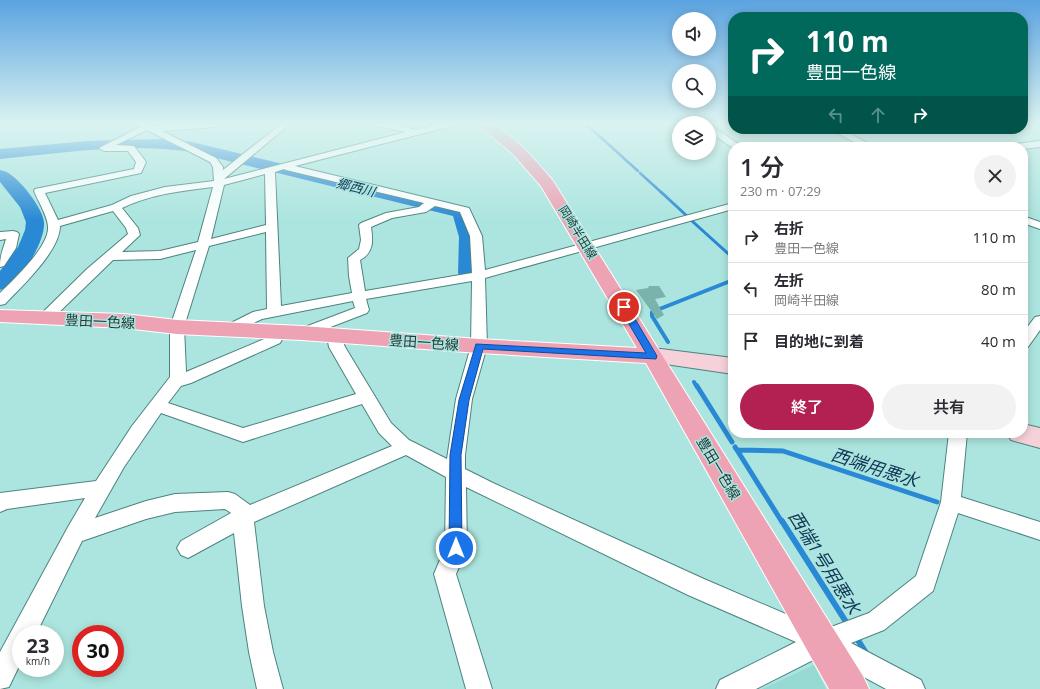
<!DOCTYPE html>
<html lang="ja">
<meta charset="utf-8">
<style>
:root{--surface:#fff;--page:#f2f2f3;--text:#2b2b33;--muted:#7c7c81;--line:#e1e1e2;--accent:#b22152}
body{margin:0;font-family:"Open Sans","Noto Sans JP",sans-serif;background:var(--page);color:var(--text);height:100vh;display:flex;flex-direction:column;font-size:15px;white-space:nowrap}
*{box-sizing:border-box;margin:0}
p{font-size:13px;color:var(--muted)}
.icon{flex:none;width:22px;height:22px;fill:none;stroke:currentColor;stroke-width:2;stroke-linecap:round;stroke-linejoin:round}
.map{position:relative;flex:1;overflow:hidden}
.drawer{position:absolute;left:728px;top:142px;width:300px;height:296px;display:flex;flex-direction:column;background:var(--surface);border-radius:16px;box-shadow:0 2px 10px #0003}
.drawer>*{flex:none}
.banner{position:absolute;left:728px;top:12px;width:300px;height:122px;border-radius:16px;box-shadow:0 2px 10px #0003;background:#00695c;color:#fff;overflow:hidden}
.tools{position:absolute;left:672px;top:12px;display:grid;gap:8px}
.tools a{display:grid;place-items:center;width:44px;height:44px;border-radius:50%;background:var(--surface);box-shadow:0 2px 10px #0003;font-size:20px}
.speed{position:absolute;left:12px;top:625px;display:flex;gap:8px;font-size:20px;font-weight:700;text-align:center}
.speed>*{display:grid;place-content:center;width:52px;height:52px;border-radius:50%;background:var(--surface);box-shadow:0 2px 10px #0003;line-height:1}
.speed small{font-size:10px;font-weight:400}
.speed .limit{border:6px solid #d22;background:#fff;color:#111}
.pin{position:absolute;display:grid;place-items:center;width:34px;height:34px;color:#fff;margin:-17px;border:2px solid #fff;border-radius:50%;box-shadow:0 1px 4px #0007}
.me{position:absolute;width:44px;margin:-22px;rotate:0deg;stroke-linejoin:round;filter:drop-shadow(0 0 3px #0008)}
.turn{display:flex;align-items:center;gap:14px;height:84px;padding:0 12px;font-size:18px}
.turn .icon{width:52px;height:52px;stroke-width:2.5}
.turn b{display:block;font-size:28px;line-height:34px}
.lanes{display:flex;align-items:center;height:38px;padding:0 12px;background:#0003;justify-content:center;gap:20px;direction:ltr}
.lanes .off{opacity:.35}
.round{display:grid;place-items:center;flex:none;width:42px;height:42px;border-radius:21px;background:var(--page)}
.headline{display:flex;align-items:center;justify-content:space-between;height:68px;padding:0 12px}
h1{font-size:24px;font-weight:600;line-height:30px}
.cta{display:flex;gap:8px;margin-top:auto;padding:8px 12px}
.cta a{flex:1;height:46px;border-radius:24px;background:var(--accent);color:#fff;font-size:16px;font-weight:600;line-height:46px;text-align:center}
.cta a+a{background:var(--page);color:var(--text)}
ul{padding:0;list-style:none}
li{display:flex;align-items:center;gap:12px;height:52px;padding:0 12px;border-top:1px solid var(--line)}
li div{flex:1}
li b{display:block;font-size:15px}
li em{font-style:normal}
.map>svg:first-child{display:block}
</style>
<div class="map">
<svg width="1040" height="689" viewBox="0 0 1040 689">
<rect width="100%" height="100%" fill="#ace5df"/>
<path fill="#97d9d3" d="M814,665L826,689H762Z"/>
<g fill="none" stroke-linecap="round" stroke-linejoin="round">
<path stroke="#2989d5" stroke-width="2.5" d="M586,124L638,171
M640,173L662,193"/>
<path stroke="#2989d5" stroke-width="3" d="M661,192L687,216
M692,221L733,258"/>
<path stroke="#2989d5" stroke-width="4" d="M668,342L652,316V312L733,280
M694,382L697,387"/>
<path stroke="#2989d5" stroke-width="5" d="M697,386L732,442
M735,447L737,450L783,451L937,502
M737,450L782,522"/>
<path stroke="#2989d5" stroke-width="6" d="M782,521L848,625
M856,637L866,653"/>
<path fill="#2989d5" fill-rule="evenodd" d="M164,139L192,142L467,209L479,237L480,273L477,278L469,279L461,278L458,273L459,237L453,216L192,152C129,142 63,153 0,159V149L87,141Z
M0,170C4,171 8,172 11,175C22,182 44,210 44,223C45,243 19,285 0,290V271L18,247L25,230L26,222L20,207L0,182Z"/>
</g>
<path fill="#7ab2ac" d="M649,286H659L666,297L655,299L664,315L657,319L636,290L648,288Z"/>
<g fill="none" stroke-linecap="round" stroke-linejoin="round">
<defs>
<path id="minor" d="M136,124H147L152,126L183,124H219L215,127L162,131L216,158L223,167V170L281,124H290L224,179L406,132L377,126L376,124H392L416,130L439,124H453L452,126L295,166L469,208L482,236L485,270L733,203V209L485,278L487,346L472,399L465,455V469L493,483L704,579L823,630L869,613L916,576L941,502L949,433H967L961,497L1040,522V540L958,513L933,591L884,630L851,643L921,680L925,689H886L823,655L756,689H716L720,680L796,642L688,595L466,487L467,548L456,574L492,689H466L434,574L445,548L446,477L406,455L254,522L264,606L273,652L283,689H257L249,652L242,606L234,533L188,558L181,555L177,548L181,541L231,513L225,509L175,512L146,519L82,541L36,634H21V662L9,687L0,689V652L68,527L85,498L7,509L0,512V493L96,481L132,426L170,377V327L196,250L160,259L113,260L50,321L45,322L40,321L38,318L40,315L87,269L128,234L126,228L113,211L60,226C60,251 22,286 5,304L0,305V293C14,279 50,246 48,226C47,215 38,201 34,191L35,189L134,169L136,162L128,151H104L99,148L140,127ZM147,130L210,162L213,167L214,181L165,187L131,196L112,205L58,220L45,193L141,173L146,162L134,146L116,145ZM284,169L286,170L424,203L419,207L386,213L361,223L359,225L361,240L359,249L348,258L349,276L352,293L281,306L275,172ZM265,174L266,225L211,239L224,185ZM213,187L198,242L160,251L122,252L140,235L138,228L122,208C151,194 181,191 213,187ZM435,206L460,212L470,236L472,273L365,291L360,260C374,253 373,240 371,227L392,218L426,212ZM266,232L267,309L253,312L225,326L223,329L225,332L230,334L235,332L262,319L353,301L355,308L297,330L295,333L297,336L302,338L367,313L369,310L366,299L472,281L471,346L456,399L447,459L409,440L391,423L345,347L339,333L334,331L329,333L327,336L329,347L356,394L243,428L168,403L181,386L191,383L280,343L286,332L284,329L279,327L274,329L269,337L186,372L184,327L209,246ZM362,404L379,433L392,446L250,505L235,494L228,492L175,494L146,501L95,518L124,467L161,413L243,442Z
M709,125L712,126L743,147L733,148L709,132Z
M830,129H841L875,147H863Z
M1040,141V147L1023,149V147H1010L1015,144Z
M1023,216L1040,222V229L1023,223Z
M13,231L17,232L19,234L16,248L4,266L0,267C0,254 3,250 6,239L0,240V232Z
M1040,316V330L1028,347L1023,349V333L1035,317Z"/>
<path id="secondary" d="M653,348L733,358V374L645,361L642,356L645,351Z
M1023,424L1040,428V448L1011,440L1007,433H1023Z"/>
<path id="primary" d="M477,124C482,124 488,123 493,125C514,135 538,163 553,181L863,676L869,689H829L646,363L479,353L302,340L177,334L124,328L0,322V310L124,314L177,320L302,326L479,339L637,348L541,186L513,154Z"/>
</defs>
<use href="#minor" stroke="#4c837e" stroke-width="2"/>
<use href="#secondary" stroke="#4c837e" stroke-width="2"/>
<use href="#primary" stroke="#fff" stroke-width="2"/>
<use href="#minor" fill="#fff" fill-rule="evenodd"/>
<use href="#secondary" fill="#f7d1da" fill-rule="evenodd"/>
<use href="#primary" fill="#eea3b5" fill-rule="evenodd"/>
</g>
<linearGradient id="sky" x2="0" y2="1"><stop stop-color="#5ba3e0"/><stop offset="0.56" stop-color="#daf3f1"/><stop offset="1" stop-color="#daf3f1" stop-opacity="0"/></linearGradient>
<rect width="1040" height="220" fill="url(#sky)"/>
<path fill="#1a73e8" stroke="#114b97" d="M624,305L628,307L657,356L656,359L483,349L469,400L461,455L462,548L460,552L456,553L451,552L449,548L450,455L459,400L476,344L646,353L619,307Z"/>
<g text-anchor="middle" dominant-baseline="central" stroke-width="3" stroke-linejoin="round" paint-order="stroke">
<g font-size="12" fill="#243b39" stroke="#ace5df">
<text transform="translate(578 232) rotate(58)">岡崎半田線</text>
</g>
<g font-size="13" font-style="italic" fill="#123756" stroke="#ace5df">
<text transform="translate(356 187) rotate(14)">郷西川</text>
</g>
<g font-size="14" fill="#243b39" stroke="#ace5df">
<text transform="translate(100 321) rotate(3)">豊田一色線</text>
<text transform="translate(424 342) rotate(4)">豊田一色線</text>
<text transform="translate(719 468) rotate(59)">豊田一色線</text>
</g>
<g font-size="18" font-style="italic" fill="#123756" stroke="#ace5df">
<text transform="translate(875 467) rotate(18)">西端用悪水</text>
<text transform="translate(825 562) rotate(58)">西端1号用悪水</text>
</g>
</g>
</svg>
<div class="tools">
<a><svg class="icon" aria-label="sound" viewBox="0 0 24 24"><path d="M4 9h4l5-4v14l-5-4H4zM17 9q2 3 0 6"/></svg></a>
<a><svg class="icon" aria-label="search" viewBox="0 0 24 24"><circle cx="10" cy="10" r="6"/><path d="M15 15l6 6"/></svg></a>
<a><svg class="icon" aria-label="layers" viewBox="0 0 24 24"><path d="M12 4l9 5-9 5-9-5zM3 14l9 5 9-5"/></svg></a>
</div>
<div class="speed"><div>23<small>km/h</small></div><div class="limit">30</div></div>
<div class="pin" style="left:624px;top:307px;background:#d93025"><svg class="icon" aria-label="arrive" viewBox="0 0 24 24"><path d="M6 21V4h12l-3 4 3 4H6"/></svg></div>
<svg class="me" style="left:456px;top:548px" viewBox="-20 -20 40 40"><circle r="17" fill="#1a73e8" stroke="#fff" stroke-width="3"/><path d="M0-11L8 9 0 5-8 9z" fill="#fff"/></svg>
<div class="banner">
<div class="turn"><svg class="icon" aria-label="right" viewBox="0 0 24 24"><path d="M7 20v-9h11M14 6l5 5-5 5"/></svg><div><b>110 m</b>豊田一色線</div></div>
<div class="lanes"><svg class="icon off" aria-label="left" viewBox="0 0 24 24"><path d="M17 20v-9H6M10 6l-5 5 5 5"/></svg><svg class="icon off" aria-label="ahead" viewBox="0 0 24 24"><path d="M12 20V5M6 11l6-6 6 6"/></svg><svg class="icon" aria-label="right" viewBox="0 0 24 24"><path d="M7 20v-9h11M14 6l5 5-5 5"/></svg></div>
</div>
<section class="drawer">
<div class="headline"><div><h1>1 分</h1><p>230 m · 07:29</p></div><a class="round"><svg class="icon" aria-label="close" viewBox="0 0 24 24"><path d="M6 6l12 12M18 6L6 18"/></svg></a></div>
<ul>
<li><svg class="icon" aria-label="right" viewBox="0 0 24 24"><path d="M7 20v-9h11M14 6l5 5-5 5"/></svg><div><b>右折</b><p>豊田一色線</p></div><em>110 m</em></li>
<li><svg class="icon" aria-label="left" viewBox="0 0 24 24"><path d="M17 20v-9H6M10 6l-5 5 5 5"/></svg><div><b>左折</b><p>岡崎半田線</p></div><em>80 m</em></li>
<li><svg class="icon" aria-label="arrive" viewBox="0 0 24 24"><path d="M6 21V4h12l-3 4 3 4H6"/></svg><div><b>目的地に到着</b></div><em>40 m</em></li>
</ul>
<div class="cta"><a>終了</a><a>共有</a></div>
</section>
</div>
